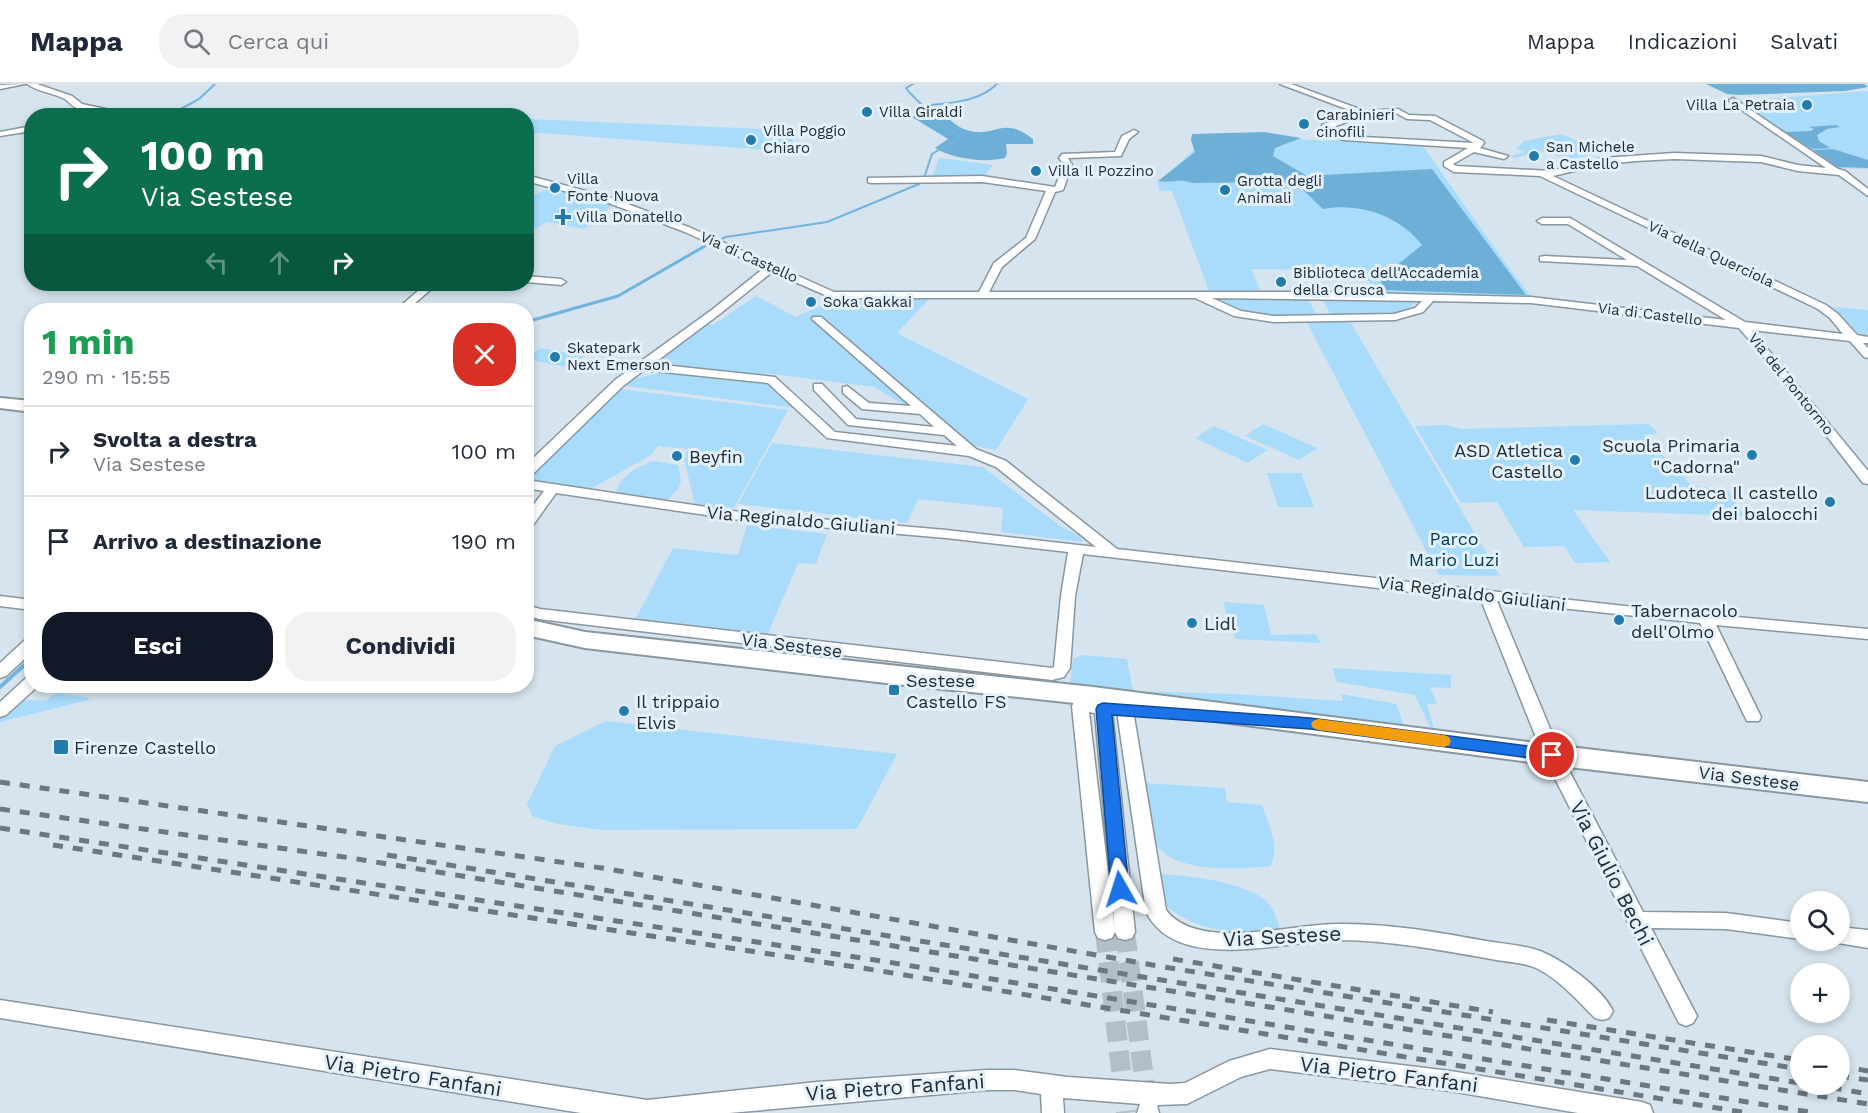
<!DOCTYPE html>
<html lang="it">
<meta charset="utf-8">
<style>
:root{--surface:#fff;--page:#f2f2f3;--text:#1f2937;--muted:#747a83;--line:#e0e1e3;--accent:#111827}
body{margin:0;font-family:"Work Sans",sans-serif;background:var(--page);color:var(--text);height:100vh;display:flex;flex-direction:column;font-size:22px;white-space:nowrap}
*{box-sizing:border-box;margin:0}
p{font-size:20px;color:var(--muted)}
.icon{flex:none;width:33px;height:33px;fill:none;stroke:currentColor;stroke-width:2;stroke-linecap:round;stroke-linejoin:round}
.map{position:relative;flex:1;overflow:hidden}
.side{position:absolute;left:24px;top:219px;width:510px;height:390px;display:flex;flex-direction:column;background:var(--surface);border-radius:24px;box-shadow:0 3px 9px #0003}
.side>*{flex:none}
.guide{position:absolute;left:24px;top:24px;width:510px;height:183px;border-radius:24px;box-shadow:0 3px 9px #0003;background:#0b6e4f;color:#fff;overflow:hidden}
.buttons{position:absolute;left:1790px;top:807px;display:grid;gap:12px}
.buttons a{display:grid;place-items:center;width:60px;height:60px;border-radius:50%;background:var(--surface);box-shadow:0 3px 9px #0003;font-size:30px}
.pin{position:absolute;display:grid;place-items:center;width:51px;height:51px;color:#fff;margin:-26px;border:3px solid #fff;border-radius:50%;box-shadow:0 2px 6px #0007}
.me{position:absolute;width:66px;margin:-33px;rotate:354deg;stroke-linejoin:round;filter:drop-shadow(0 0 4px #0008)}
.turn{display:flex;align-items:center;gap:21px;height:126px;padding:0 18px;font-size:27px}
.turn .icon{width:78px;height:78px;stroke-width:2.5}
.turn b{display:block;font-size:42px;line-height:51px}
.lanes{display:flex;align-items:center;height:57px;padding:0 18px;background:#0003;justify-content:center;gap:30px;direction:ltr}
.lanes .off{opacity:.35}
.round{display:grid;place-items:center;flex:none;width:63px;height:63px;border-radius:24px;background:var(--page)}
.head{display:flex;align-items:center;justify-content:space-between;height:102px;padding:0 18px}
h1{font-size:36px;font-weight:700;line-height:45px;color:#1e9e55}
.primary-button{display:flex;gap:12px;margin-top:auto;padding:12px 18px}
.primary-button a{flex:1;height:69px;border-radius:24px;background:var(--accent);color:#fff;font-size:24px;font-weight:700;line-height:69px;text-align:center}
.primary-button a+a{background:var(--page);color:var(--text)}
ul{padding:0;list-style:none}
li{display:flex;align-items:center;gap:18px;height:90px;padding:0 18px;border-top:2px solid var(--line)}
li div{flex:1}
li b{display:block;font-size:22px}
li em{font-style:normal}
header{display:flex;align-items:center;gap:36px;box-sizing:border-box;height:84px;padding:0 30px;background:var(--surface);border-bottom:2px solid var(--line)}
header strong{font-size:28px}
nav{display:flex;gap:33px;margin-inline-start:auto;font-size:21px}
.search{width:420px;height:54px;background:var(--page);display:flex;align-items:center;gap:15px;box-sizing:border-box;padding:0 21px;border-radius:24px;color:var(--muted);font-size:22px}
.map>svg:first-child{display:block}
</style>
<header>
<strong>Mappa</strong>
<div class="search"><svg class="icon" aria-label="search" viewBox="0 0 24 24"><circle cx="10" cy="10" r="6"/><path d="M15 15l6 6"/></svg>Cerca qui</div>
<nav><a>Mappa</a><a>Indicazioni</a><a>Salvati</a></nav>
</header>
<div class="map">
<svg width="1868" height="1029" viewBox="0 0 1868 1029">
<rect width="100%" height="100%" fill="#d5e4ee"/>
<path fill="#a9dbfb" d="M1868,7V85L1837,84L1739,17Z
M526,35L791,46L794,68L527,48Z
M1561,50L1604,69L1568,75L1541,67L1515,74L1511,72L1524,68L1516,65L1524,57Z
M1287,53L1307,56L1420,58L1501,173L1532,214L1376,208L1362,187L1251,185L1260,206L1209,207L1172,107H1159L1158,98L1193,67V59Z
M939,74L993,81L984,92L932,93Z
M544,106L562,109L568,107L613,121L584,145L547,138L527,149V115Z
M756,212L796,233L836,215H929L897,249L1028,315L996,366L974,362L874,303L765,289L795,324L626,302L633,295L656,290V277L705,239L713,241Z
M1212,212L1307,214L1318,233C1287,233 1235,239 1212,212Z
M1321,214L1417,216C1405,237 1354,232 1332,232Z
M1833,223L1868,226V254L1862,253Z
M1348,234L1500,492L1439,491L1305,235Z
M540,264L585,272L566,283L527,275Z
M620,305L788,326L734,424L695,420L684,375L688,365L658,362L651,371L590,405L527,396V393Z
M1263,340L1317,364L1299,376L1245,352Z
M1649,340L1658,349L1644,351L1692,402L1727,405L1744,432L1573,426L1610,478L1575,479L1564,462L1524,463L1497,418L1461,419L1415,342L1447,341L1461,345Z
M1214,342L1267,366L1248,379L1195,354Z
M772,359L983,383L1061,443L1078,451L1083,458L1001,448L1003,424L918,415L907,439L738,420Z
M652,377L678,381L681,397L677,406L667,416L616,409C620,391 637,384 652,377Z
M1267,389H1301L1314,423H1278Z
M747,441L827,450L816,480L798,479L767,552L635,536L673,464L738,471Z
M1224,518L1264,521L1271,551L1316,550L1320,559L1235,555L1234,549H1229Z
M1082,571L1127,575L1133,607L1234,610L1343,617L1341,610L1396,620L1404,641L1125,612L1070,601L1073,575Z
M1332,584L1451,591V604L1430,603L1437,620H1427L1434,645H1431L1415,611L1337,598Z
M55,609L90,614L88,616L0,638V632L19,615L46,617Z
M606,637L897,670L857,745L602,746L558,740L532,732L527,720L555,662Z
M1142,699L1225,704L1227,718L1262,721C1268,740 1281,764 1270,782C1240,785 1204,787 1176,776C1166,772 1158,763 1150,756Z
M1157,790C1187,791 1240,797 1265,816C1272,821 1277,835 1280,844C1231,851 1199,849 1159,817Z"/>
<path fill="#6eafd7" d="M1706,0H1864L1868,3L1845,7L1738,11L1727,10Z
M940,22C949,40 968,52 990,47C996,46 1001,43 1008,44C1018,44 1025,49 1033,55V60H1006L1007,69L1005,74C985,79 953,75 935,64L948,55L912,33L921,27Z
M1836,41L1840,43L1827,45L1817,51L1819,57L1830,64L1812,65L1785,48L1811,47L1814,45L1809,43Z
M1264,48L1301,54L1275,64L1273,72L1307,92L1432,85L1526,211L1383,206L1381,197L1386,190L1422,161C1400,132 1359,118 1323,125L1303,106L1305,105H1290L1286,100L1271,98L1192,99C1181,94 1171,99 1158,97L1195,68L1191,56L1192,50Z
M1833,65L1868,76V84L1837,83L1813,66Z"/>
<g fill="none" stroke-linecap="round" stroke-linejoin="round">
<path stroke="#73b4dd" stroke-width="2" d="M925,22C951,18 977,19 997,0
M168,32L199,15L215,0
M702,163L726,153L827,138L919,100L924,94L932,70L960,53L932,31L909,8L906,4L913,0"/>
<path stroke="#73b4dd" stroke-width="3" d="M526,238L618,212L705,162"/>
<path stroke="#73b4dd" stroke-width="4" d="M0,603L32,574"/>
<path stroke="#b2bfc8" stroke-width="20" stroke-dasharray="20 10" stroke-linecap="butt" d="M1105,848L1126,1029
M1125,848L1147,1018"/>
<defs>
<path id="street" d="M25,0L0,5V1Z
M27,0H37L72,12L82,20L138,32H118L77,24C71,22 70,18 65,15C53,9 39,8 27,0Z
M1280,0H1291L1365,27L1398,25L1409,31L1435,32L1483,57L1484,59L1480,64L1508,72L1504,75L1474,68L1453,80L1456,82L1551,87L1603,74L1674,69L1761,72L1798,81L1826,84L1730,18L1729,16L1733,14L1838,85L1845,87L1868,105V112L1839,91L1798,87L1761,78L1674,75L1636,77L1603,80L1553,92L1826,221L1838,230L1857,251L1868,253V259H1863L1868,264V274L1864,273L1850,257L1752,246L1868,387V400L1863,399L1782,294L1739,244L1531,219L1433,217L1423,228L1395,236L1273,238L1234,232L1195,214H832L772,188L721,229L653,280L775,293L835,348L957,362L944,351L848,341L814,306V300H822L856,335L934,343L920,330L862,325L843,309V303L847,302L869,319L911,322L812,235L813,233H821L976,365L1006,377L1117,465L1651,525L1868,545V555L1716,541L1761,633L1759,637H1747L1745,633L1700,539L1497,517L1561,671L1643,828L1726,829L1800,839V855L1726,845L1651,844L1697,932L1693,939L1686,942L1679,939L1543,671L1481,516L1083,470L1075,512L1070,584L1064,593L1052,596L539,535L526,531V521L540,525L1052,584L1054,583L1061,512L1068,468L946,454L740,436L556,409L531,444L526,445V431L544,407L526,404V396L740,428L946,446L1096,463L996,383L969,372L827,354L768,299L644,286L623,302L531,392L526,393V381L615,296L713,225L764,184L685,148L606,118L526,97V91L612,114L691,144L834,208H979L994,179L1026,154L1046,107L982,98L871,99L868,98V94L982,92L1055,103L1064,81L1059,74L1062,70L1115,68L1122,52L1134,46L1138,48L1129,55L1121,72L1068,74L1072,81L1063,106L1055,108L1035,155L1002,183L989,208H1315L1531,213L1726,236L1637,182L1540,177V173L1544,172L1627,176L1568,140H1542L1537,137L1542,134H1570L1745,238L1843,250L1830,234L1818,225L1540,92L1454,88L1444,82V78L1468,64L1344,56L1321,48L1322,41L1357,29ZM1396,29L1407,35L1430,36L1474,59L1345,52L1328,45L1365,31ZM1212,214L1422,217L1415,224L1394,230L1273,232L1241,227Z
M32,42V47L0,52V48Z
M526,192L561,195L566,198L561,201L526,198Z
M426,200H437L407,226H396Z
M0,512L32,516V526L0,522Z
M32,554V568L6,592L0,594V579L26,555Z
M32,593V602H38L6,631L0,633V618L26,594Z
M1120,615L1126,617L1133,626L1166,826C1197,868 1291,840 1337,840C1387,839 1437,848 1486,857C1503,860 1523,861 1540,867C1563,876 1602,904 1613,927L1609,934L1602,936L1595,934C1577,916 1559,895 1536,884C1523,878 1505,878 1491,875C1440,866 1389,856 1337,856C1283,857 1177,890 1146,828L1117,627H1112L1135,848L1132,854L1125,856L1118,854L1115,848L1095,629L1089,628L1115,848L1112,854L1105,856L1098,854L1095,848L1072,622L1074,618L1080,616Z
M1839,843L1868,846V864L1832,858L1839,856Z
M0,916L647,1016L817,998L987,986H1014L1068,993L1170,1000L1185,999L1229,977L1270,965L1450,987L1642,1018L1650,1021L1653,1029H1578L1450,1007L1270,985L1241,993L1187,1020L1157,1021L1159,1029H1137L1140,1020L1063,1014L1064,1029H1042L1041,1010L1014,1006H987L729,1029H581L0,934Z"/>
<path id="secondary" d="M0,314L32,317V328L0,324Z
M526,535L585,548L1093,603L1552,661L1868,698V718L1552,681L1093,621L886,599L585,564L526,551Z"/>
</defs>
<use href="#street" stroke="#88969f" stroke-width="3"/>
<use href="#secondary" stroke="#88969f" stroke-width="4"/>
<use href="#street" fill="#fff" fill-rule="evenodd"/>
<use href="#secondary" fill="#fff" fill-rule="evenodd"/>
<path stroke="#6d777d" stroke-width="5" stroke-dasharray="10 10" stroke-linecap="butt" d="M0,698L602,784L1164,883L1800,985
M0,725L351,774L1868,1020
M0,744L869,875L1815,1029
M53,761L868,885L1748,1029
M387,771L1800,999
M1173,875L1493,928
M1547,936L1800,976
M1839,982L1868,987
M1839,992L1868,996
M1812,1000L1868,1010"/>
</g>
<path fill="#1a73e8" stroke="#114b97" stroke-width="1.5" d="M1103,619L1310,634L1552,665L1558,667L1560,671L1558,675L1552,677L1310,645L1112,631L1129,805L1126,810L1120,812L1114,810L1111,805L1096,625L1098,621Z"/>
<path fill="#f59e0b" d="M1318,635L1444,651L1449,653L1451,657L1449,661L1444,663L1318,646L1313,644L1311,640L1313,637Z"/>
<g fill="#227baa" stroke="#e2f1fb" stroke-width="2">
<circle cx="1807" cy="21" r="6"/>
<circle cx="867" cy="28" r="6"/>
<circle cx="1304" cy="40" r="6"/>
<circle cx="751" cy="56" r="6"/>
<circle cx="1534" cy="72" r="6"/>
<circle cx="1036" cy="87" r="6"/>
<circle cx="555" cy="104" r="6"/>
<circle cx="1225" cy="106" r="6"/>
<path d="M560 124h6v6h6v6h-6v6h-6v-6h-6v-6h6z"/>
<circle cx="1281" cy="198" r="6"/>
<circle cx="811" cy="218" r="6"/>
<circle cx="555" cy="273" r="6"/>
<circle cx="1752" cy="371" r="6"/>
<circle cx="677" cy="372" r="6"/>
<circle cx="1575" cy="376" r="6"/>
<circle cx="1830" cy="418" r="6"/>
<circle cx="1619" cy="536" r="6"/>
<circle cx="1192" cy="539" r="6"/>
<rect x="888" y="600" width="12" height="12" rx="3"/>
<circle cx="624" cy="627" r="6"/>
<rect x="53" y="655" width="16" height="16" rx="3"/>
</g>
<g text-anchor="middle" dominant-baseline="central" stroke-width="6" stroke-linejoin="round" paint-order="stroke">
<g font-size="15" fill="#262b2f" stroke="#e2f1fb" text-anchor="start">
<text x="1795" y="21" text-anchor="end">Villa La Petraia</text>
<text x="879" y="28">Villa Giraldi</text>
<text x="1316" y="31">Carabinieri<tspan x="1316" dy="17">cinofili</tspan></text>
<text x="763" y="47">Villa Poggio<tspan x="763" dy="17">Chiaro</tspan></text>
<text x="1546" y="63">San Michele<tspan x="1546" dy="17">a Castello</tspan></text>
<text x="1048" y="87">Villa Il Pozzino</text>
<text x="567" y="95">Villa<tspan x="567" dy="17">Fonte Nuova</tspan></text>
<text x="1237" y="97">Grotta degli<tspan x="1237" dy="17">Animali</tspan></text>
<text x="576" y="133">Villa Donatello</text>
<text x="1293" y="189">Biblioteca dell'Accademia<tspan x="1293" dy="17">della Crusca</tspan></text>
<text x="823" y="218">Soka Gakkai</text>
<text x="567" y="264">Skatepark<tspan x="567" dy="17">Next Emerson</tspan></text>
</g>
<g font-size="15" fill="#262b2f" stroke="#e2f1fb">
<text transform="translate(1711 170) rotate(25)">Via della Querciola</text>
<text transform="translate(749 173) rotate(24)">Via di Castello</text>
<text transform="translate(1650 230) rotate(7)">Via di Castello</text>
<text transform="translate(1791 300) rotate(51)">Via del Pontormo</text>
</g>
<g font-size="18" fill="#262b2f" stroke="#e2f1fb" text-anchor="start">
<text x="1740" y="361" text-anchor="end">Scuola Primaria<tspan x="1740" dy="21">"Cadorna"</tspan></text>
<text x="1563" y="366" text-anchor="end">ASD Atletica<tspan x="1563" dy="21">Castello</tspan></text>
<text x="689" y="372">Beyfin</text>
<text x="1818" y="408" text-anchor="end">Ludoteca Il castello<tspan x="1818" dy="21">dei balocchi</tspan></text>
<text x="1631" y="526">Tabernacolo<tspan x="1631" dy="21">dell'Olmo</tspan></text>
<text x="1204" y="539">Lidl</text>
<text x="906" y="596">Sestese<tspan x="906" dy="21">Castello FS</tspan></text>
<text x="636" y="617">Il trippaio<tspan x="636" dy="21">Elvis</tspan></text>
<text x="74" y="663">Firenze Castello</text>
</g>
<g font-size="18" fill="#262b2f" stroke="#e2f1fb">
<text transform="translate(801 436) rotate(5)">Via Reginaldo Giuliani</text>
<text transform="translate(1472 509) rotate(7)">Via Reginaldo Giuliani</text>
<text transform="translate(792 561) rotate(7)">Via Sestese</text>
<text transform="translate(1749 694) rotate(7)">Via Sestese</text>
</g>
<g font-size="18" fill="#003751" stroke="#e2f1fb">
<text x="1454" y="454">Parco<tspan x="1454" dy="21">Mario Luzi</tspan></text>
</g>
<g font-size="21" fill="#262b2f" stroke="#e2f1fb">
<text transform="translate(1612 789) rotate(63)">Via Giulio Bechi</text>
<text transform="translate(1282 852) rotate(-3)">Via Sestese</text>
<text transform="translate(1389 990) rotate(7)">Via Pietro Fanfani</text>
<text transform="translate(413 991) rotate(9)">Via Pietro Fanfani</text>
<text transform="translate(895 1003) rotate(-4)">Via Pietro Fanfani</text>
</g>
</g>
</svg>
<div class="buttons">
<a><svg class="icon" aria-label="search" viewBox="0 0 24 24"><circle cx="10" cy="10" r="6"/><path d="M15 15l6 6"/></svg></a>
<a>+</a>
<a>−</a>
</div>
<div class="pin" style="left:1552px;top:671px;background:#d93025"><svg class="icon" aria-label="arrive" viewBox="0 0 24 24"><path d="M6 21V4h12l-3 4 3 4H6"/></svg></div>
<svg class="me" style="left:1120px;top:805px" viewBox="-20 -20 40 40"><path d="M0-17L14 15 0 8-14 15z" fill="#1a73e8" stroke="#fff" stroke-width="4"/></svg>
<div class="guide">
<div class="turn"><svg class="icon" aria-label="right" viewBox="0 0 24 24"><path d="M7 20v-9h11M14 6l5 5-5 5"/></svg><div><b>100 m</b>Via Sestese</div></div>
<div class="lanes"><svg class="icon off" aria-label="left" viewBox="0 0 24 24"><path d="M17 20v-9H6M10 6l-5 5 5 5"/></svg><svg class="icon off" aria-label="ahead" viewBox="0 0 24 24"><path d="M12 20V5M6 11l6-6 6 6"/></svg><svg class="icon" aria-label="right" viewBox="0 0 24 24"><path d="M7 20v-9h11M14 6l5 5-5 5"/></svg></div>
</div>
<section class="side">
<div class="head"><div><h1>1 min</h1><p>290 m · 15:55</p></div><a class="round" style="background:#d93025;color:#fff"><svg class="icon" aria-label="close" viewBox="0 0 24 24"><path d="M6 6l12 12M18 6L6 18"/></svg></a></div>
<ul>
<li><svg class="icon" aria-label="right" viewBox="0 0 24 24"><path d="M7 20v-9h11M14 6l5 5-5 5"/></svg><div><b>Svolta a destra</b><p>Via Sestese</p></div><em>100 m</em></li>
<li><svg class="icon" aria-label="arrive" viewBox="0 0 24 24"><path d="M6 21V4h12l-3 4 3 4H6"/></svg><div><b>Arrivo a destinazione</b></div><em>190 m</em></li>
</ul>
<div class="primary-button"><a>Esci</a><a>Condividi</a></div>
</section>
</div>
